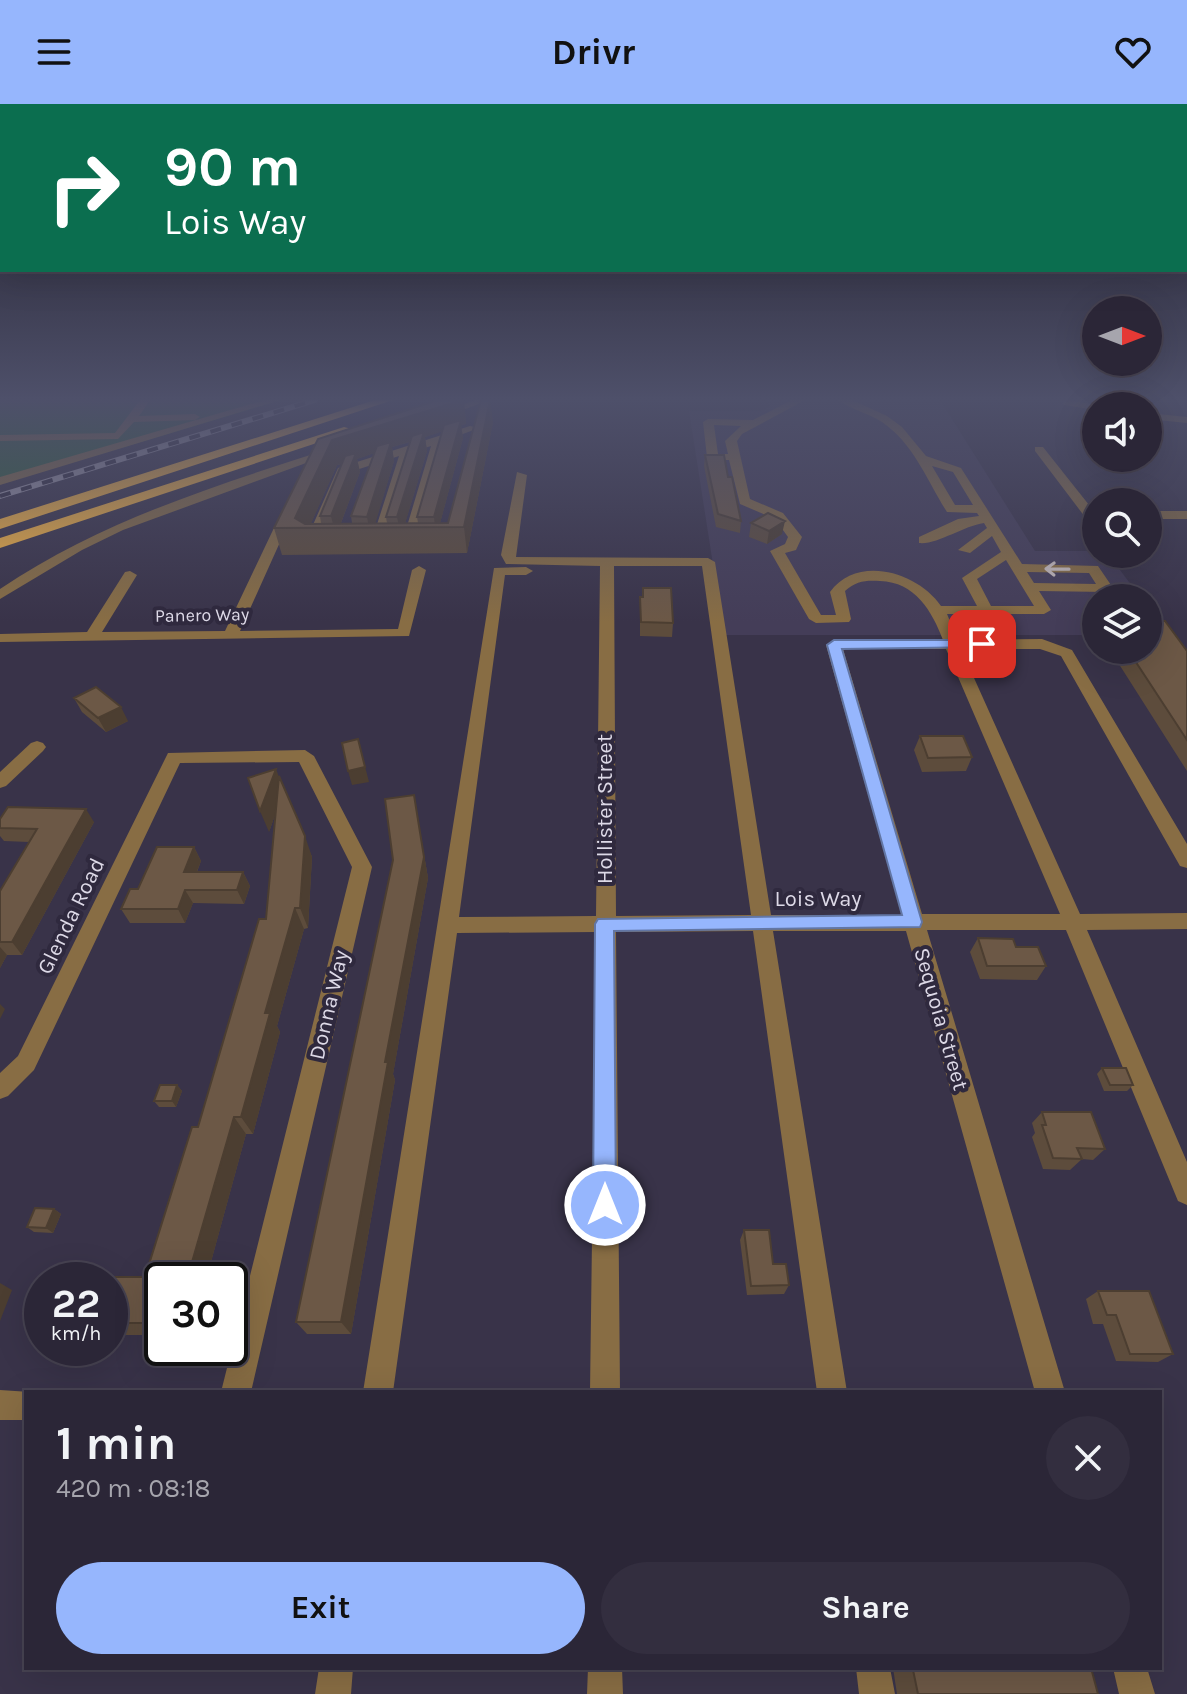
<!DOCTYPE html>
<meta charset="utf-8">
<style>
:root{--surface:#2b2637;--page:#332e3f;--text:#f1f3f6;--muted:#a6a5ad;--line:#474352;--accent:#96b6fd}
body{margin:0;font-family:Karla,sans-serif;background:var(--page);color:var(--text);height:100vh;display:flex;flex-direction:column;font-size:30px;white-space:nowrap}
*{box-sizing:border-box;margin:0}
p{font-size:26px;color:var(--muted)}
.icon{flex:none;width:44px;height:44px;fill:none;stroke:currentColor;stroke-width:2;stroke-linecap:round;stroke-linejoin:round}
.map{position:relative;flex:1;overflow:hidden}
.panel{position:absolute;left:24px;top:1286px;width:1138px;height:280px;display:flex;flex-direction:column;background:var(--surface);border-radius:0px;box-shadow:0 8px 32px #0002,0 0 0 2px var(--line)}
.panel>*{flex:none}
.banner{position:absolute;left:0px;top:0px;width:1188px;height:168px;box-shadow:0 8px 32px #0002,0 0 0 2px var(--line);background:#0b6e4f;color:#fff;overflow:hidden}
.needle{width:52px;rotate:90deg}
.buttons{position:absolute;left:1082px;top:192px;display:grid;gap:16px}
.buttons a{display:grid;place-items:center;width:80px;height:80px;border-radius:50%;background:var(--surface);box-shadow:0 8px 32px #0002,0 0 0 2px var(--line);font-size:40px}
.speed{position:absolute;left:24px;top:1158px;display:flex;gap:16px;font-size:40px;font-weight:700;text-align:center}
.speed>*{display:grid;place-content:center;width:104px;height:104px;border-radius:50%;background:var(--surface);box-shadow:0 8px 32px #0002,0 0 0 2px var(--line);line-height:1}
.speed small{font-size:20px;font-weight:400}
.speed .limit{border:4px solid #111;border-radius:12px;background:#fff;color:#111}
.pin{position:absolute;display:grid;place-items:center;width:68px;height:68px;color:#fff;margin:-34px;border-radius:16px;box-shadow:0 4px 12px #0006}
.me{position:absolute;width:88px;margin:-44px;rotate:0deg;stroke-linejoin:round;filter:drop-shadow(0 0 6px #0008)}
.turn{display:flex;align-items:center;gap:28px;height:168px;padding:0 32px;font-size:36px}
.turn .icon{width:104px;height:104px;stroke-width:2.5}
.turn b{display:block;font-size:56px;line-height:68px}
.round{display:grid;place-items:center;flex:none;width:84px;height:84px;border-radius:42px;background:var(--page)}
.summary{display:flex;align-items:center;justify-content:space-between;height:136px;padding:0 32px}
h1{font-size:48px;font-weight:700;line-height:60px}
.button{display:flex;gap:16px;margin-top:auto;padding:16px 32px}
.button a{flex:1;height:92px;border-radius:48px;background:var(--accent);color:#111;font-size:32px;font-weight:700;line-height:92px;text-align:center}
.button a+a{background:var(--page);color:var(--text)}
header{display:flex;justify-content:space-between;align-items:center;height:104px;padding:0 32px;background:var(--accent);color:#111;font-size:36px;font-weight:700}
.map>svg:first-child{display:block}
</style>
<header><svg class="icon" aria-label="menu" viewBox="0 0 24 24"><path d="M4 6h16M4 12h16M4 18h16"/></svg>Drivr<svg class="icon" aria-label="heart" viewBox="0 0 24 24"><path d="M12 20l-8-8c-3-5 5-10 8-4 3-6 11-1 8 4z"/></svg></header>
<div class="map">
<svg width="1187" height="1590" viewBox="0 0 1187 1590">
<rect width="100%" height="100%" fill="#393349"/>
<path fill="#443d58" d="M768,296H940L1035,447H1096V450H1108L1141,494H1096V531H724L689,307H760L770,303Z"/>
<path fill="#2e5f3a" d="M0,296H282L0,380Z"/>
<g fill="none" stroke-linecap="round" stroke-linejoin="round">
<path fill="#886d44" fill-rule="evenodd" d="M140,296H150L139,312L195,310L200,313L195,316L134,318L118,335L0,337V331L115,329Z
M265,296H280L0,381V373Z
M475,296H490L443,313L434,311Z
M792,296H805L742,330L737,337L750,395L783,409L802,433L796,446L785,449L821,511H836L830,488C857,450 918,468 941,502H977L962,474L1001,448L992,432L970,449L958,446L987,424L984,419C963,422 937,441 919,439V433L958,415L979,412L977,409L947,408C926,375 914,340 882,318C868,309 850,305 838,296H852L887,312L902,323L926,352L961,364L1022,460L1098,462L1113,484L1106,488L1039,487L1051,506L1044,510H947L958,536L1042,535L1072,546L1187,740V764L1180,762L1061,552L1040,545H961L1080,810L1187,809V825L1087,826L1187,1058V1101L1178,1097L1066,826H927L1065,1288H1035L906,827H773L847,1288H817L753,827L616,828L620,1288H590L596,828L457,829L393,1288H363L494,464L526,463L533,467L526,471H505L459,813L596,812L600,462L506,460L501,451L517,368L527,371L516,453L708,454L715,458L771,811H902L826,541L834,536H943C932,507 915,478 880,477C866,476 856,477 845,487L851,515L849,518L816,519L809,515L770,447L785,440L788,433L775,415L740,400L729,356H713L707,353L703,318L708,315L753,316ZM714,321L741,322L725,337L728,350H718ZM932,362L953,368L973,401H955ZM1006,456L1034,502H991L977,475ZM614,462H702L751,811L616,812ZM1027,468L1089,469L1096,480L1034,479ZM843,545H946L1060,810H922Z
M1068,296L1101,302H1096V306L1064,301L1063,299Z
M1148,309L1187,313V319L1148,315Z
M470,322L479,324L444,337L414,442L402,439L431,342L412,348L383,442L371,439L399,352L347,369L320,436L324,439L317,443L307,442L305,439L338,364Z
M1035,343H1043L1093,406H1096V414L1085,413L1035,347Z
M329,345L339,347L123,426L82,446L0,495V485C101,417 214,382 329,345Z
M288,403L294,407L240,527L398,525L412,466L419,462L426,466L409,532L0,538V530L87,528L125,468L130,467L137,471L102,528L225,527L282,407Z
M1148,407H1187V415H1148Z
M37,637L43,639L46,643L43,647L6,682L0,684V668L31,639Z
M305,646L314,652L372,763L251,1288H221L352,763L299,658L180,659L34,966L8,992L0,995V969L18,952L168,649Z
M0,1286L30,1288H26V1316H0Z
M319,1564H353L351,1590H315Z
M588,1564H622L623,1590H587Z
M856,1564H890L895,1590H859Z
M1113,1564H1147L1155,1590H1119Z"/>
<path fill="#f6b341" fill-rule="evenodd" d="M375,296H393L0,425V415Z
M344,323L356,326L0,444V434Z"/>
<defs>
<path id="rail" d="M0,392L315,296"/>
</defs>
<use href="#rail" stroke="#9d98a9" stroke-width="6"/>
<use href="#rail" stroke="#2f293e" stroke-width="4" stroke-dasharray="11" stroke-linecap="butt"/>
</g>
<path fill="#5d4c3c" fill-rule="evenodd" d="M464,296L466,320L461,321L463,334L440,419H448L493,318L467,449L282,451L274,424L318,335ZM442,327L417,413L418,419H405L427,347L425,333ZM410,338L386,413L387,419H375L394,357L392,343ZM374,349L351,412L352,419H341L360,368L357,355ZM342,360L320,412L321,419H311L337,361Z
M705,351L728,373L741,417L740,429L716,423L704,362Z
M751,419L782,430L767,440L749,433Z
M640,493L673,519L672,533L640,532Z
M1110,546L1187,547V667Z
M74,594L128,617L106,628L82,608Z
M920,632L972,653L966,667L922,668L914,646Z
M279,674L312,753L308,824L304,825L277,922L280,928L253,1030H246L206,1176H162V1231H110V1176L145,1173L198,1023L266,815L276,708L269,728Z
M414,691L428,774L393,970L395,976L351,1230H307L296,1218L393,756Z
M0,715L94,718L22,851H7L0,864V787L29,738L4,737L0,732Z
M194,743L201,757L197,768H243L250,782L244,800L193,799L185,819H130L121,805L138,785Z
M978,834L1016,843L1046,862L1037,876L980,875L970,848Z
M1102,964L1133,981L1127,987H1104L1097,970Z
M177,981L182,987L176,1003H159L154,997Z
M1042,1008L1105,1045L1093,1056L1082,1055L1070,1066L1043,1065L1032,1033L1035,1029L1032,1019Z
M54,1105L61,1110L53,1129L34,1128L27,1123Z
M744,1126L773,1160L789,1181L784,1190L747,1191L740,1136Z
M1098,1187L1173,1250L1158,1258L1116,1257L1103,1220H1093L1086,1195Z
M893,1564H1091L1098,1590H897Z"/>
<path fill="#4c3e31" d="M464,296L466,320L461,321L463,334L439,423H435L434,413L459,322L425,333L427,347L404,423H399L397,413L422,334L392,343L394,357L374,424H369L367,413L389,344L357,355L360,368L339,424H334L331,412L353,356L337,361L309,424L295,414L332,336Z
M490,296L493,318L467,449L464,423Z
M785,417L782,430L767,440L769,427Z
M121,603L128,617L106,628L98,614Z
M358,635L369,678L352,681L348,667Z
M276,665L284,686L269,728L260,707Z
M414,691L428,774L393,970L395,976L351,1230L341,1218Z
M86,705L94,718L22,851L12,838Z
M305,732L312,753L308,824L300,804Z
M194,743L201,757L191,782L184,768Z
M243,768L250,782L244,800L237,786Z
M185,786L193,799L185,819L178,805Z
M295,804L304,825L277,922L280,928L253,1030L241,1013L265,909Z
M0,843L7,851L0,864Z
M0,900L5,905L0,915Z
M177,981L182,987L176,1003L172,997Z
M234,1013L246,1030L206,1176H192L188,1172Z
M54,1105L61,1110L53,1129L46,1124Z
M0,1179L12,1186L0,1217Z"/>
<path fill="#6c5846" stroke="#4c3e31" stroke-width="2" d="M438,296H463L332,336L295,414L305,420L448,419L481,296H490L464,423L274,424L318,335Z
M461,316L434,413H417L444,321Z
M424,328L397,413H386L412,332Z
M391,338L367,413L351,412L377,342Z
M356,349L331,412H320L345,352Z
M705,351H724L728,373H732L741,417L718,410Z
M768,409L785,417L769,427L751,419Z
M643,484H671L673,519L641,518L640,493H643Z
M1148,517H1165L1187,547V636L1128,546H1148Z
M96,583L121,603L98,614L74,594Z
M920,632H963L972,653L928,654Z
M358,635L365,663L348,667L342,639Z
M276,665L260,707L248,674Z
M279,672L305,732L300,804H295L265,909H270L241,1013H234L188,1172H195L194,1176H162V1219H110V1176H56L57,1173H145L192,1023H198L259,815H266Z
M414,691L424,753L385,958H388L341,1218H296L393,756L385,695Z
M8,703L86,705L12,838H0V787L37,725L0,724V715Z
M157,743H194L184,768H243L237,786H185L178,805H121L130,785H138Z
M978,834L1013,835L1016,843H1038L1046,862H987Z
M1102,964H1126L1133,981H1110Z
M160,981H177L172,997H154Z
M1042,1008H1091L1105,1045L1077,1044L1082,1055L1053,1054L1042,1021H1046Z
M35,1104L54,1105L46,1124L27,1123Z
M744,1126H769L773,1160H786L789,1181L751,1182Z
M1098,1187H1149L1173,1250H1130L1116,1211H1107Z
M909,1564H1091L1098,1590H918L913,1566Z"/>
<defs><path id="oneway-shaft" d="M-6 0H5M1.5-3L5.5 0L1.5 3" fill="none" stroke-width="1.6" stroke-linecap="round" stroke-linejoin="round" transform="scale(2)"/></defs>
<use stroke="#c8bebe" href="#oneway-shaft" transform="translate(1057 465) rotate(-179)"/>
<linearGradient id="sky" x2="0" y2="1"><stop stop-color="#1f1c28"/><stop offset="0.57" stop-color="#4e506a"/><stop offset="1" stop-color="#4e506a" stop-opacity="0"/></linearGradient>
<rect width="1187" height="518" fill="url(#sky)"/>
<path fill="#96b6fd" stroke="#6276a4" stroke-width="2" d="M982,536L987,537V543L842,545L922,818L920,823L614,827L616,1101L613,1109L605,1112L596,1109L593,1101L595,820L598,815L902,811L827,541L834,536Z"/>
<g text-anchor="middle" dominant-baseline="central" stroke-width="8" stroke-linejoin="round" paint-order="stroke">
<g font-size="18" fill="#ddd9e7" stroke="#2f293e">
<text transform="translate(202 511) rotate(-1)">Panero Way</text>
</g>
<g font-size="22" fill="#ddd9e7" stroke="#2f293e">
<text transform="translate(605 705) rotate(-90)">Hollister Street</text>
<text x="818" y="795">Lois Way</text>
<text transform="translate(71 812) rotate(-64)">Glenda Road</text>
<text transform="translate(329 901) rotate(-77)">Donna Way</text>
<text transform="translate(941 915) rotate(74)">Sequoia Street</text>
</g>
</g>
</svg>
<div class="buttons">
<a><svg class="needle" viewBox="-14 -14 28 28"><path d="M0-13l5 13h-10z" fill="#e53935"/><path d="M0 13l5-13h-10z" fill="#a6a5ad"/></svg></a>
<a><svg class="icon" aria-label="sound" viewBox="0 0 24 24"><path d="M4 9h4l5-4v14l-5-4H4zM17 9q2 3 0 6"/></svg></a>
<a><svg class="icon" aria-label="search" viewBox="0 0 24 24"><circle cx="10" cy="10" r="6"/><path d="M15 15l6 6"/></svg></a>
<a><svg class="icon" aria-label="layers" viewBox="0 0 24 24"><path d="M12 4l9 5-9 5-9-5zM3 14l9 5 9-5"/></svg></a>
</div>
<div class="speed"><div>22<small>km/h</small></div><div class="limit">30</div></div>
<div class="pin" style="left:982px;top:540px;background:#d93025"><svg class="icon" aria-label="arrive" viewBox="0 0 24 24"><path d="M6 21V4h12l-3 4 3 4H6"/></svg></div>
<svg class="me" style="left:605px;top:1101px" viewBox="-20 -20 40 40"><circle r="17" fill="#96b6fd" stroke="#fff" stroke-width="3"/><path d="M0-11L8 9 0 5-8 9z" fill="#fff"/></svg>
<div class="banner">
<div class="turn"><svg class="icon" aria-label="right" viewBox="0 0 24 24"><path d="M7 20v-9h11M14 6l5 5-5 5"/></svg><div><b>90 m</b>Lois Way</div></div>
</div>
<section class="panel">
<div class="summary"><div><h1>1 min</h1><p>420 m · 08:18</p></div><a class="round"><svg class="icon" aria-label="close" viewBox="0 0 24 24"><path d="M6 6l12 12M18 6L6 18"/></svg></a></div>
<div class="button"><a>Exit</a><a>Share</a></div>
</section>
</div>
